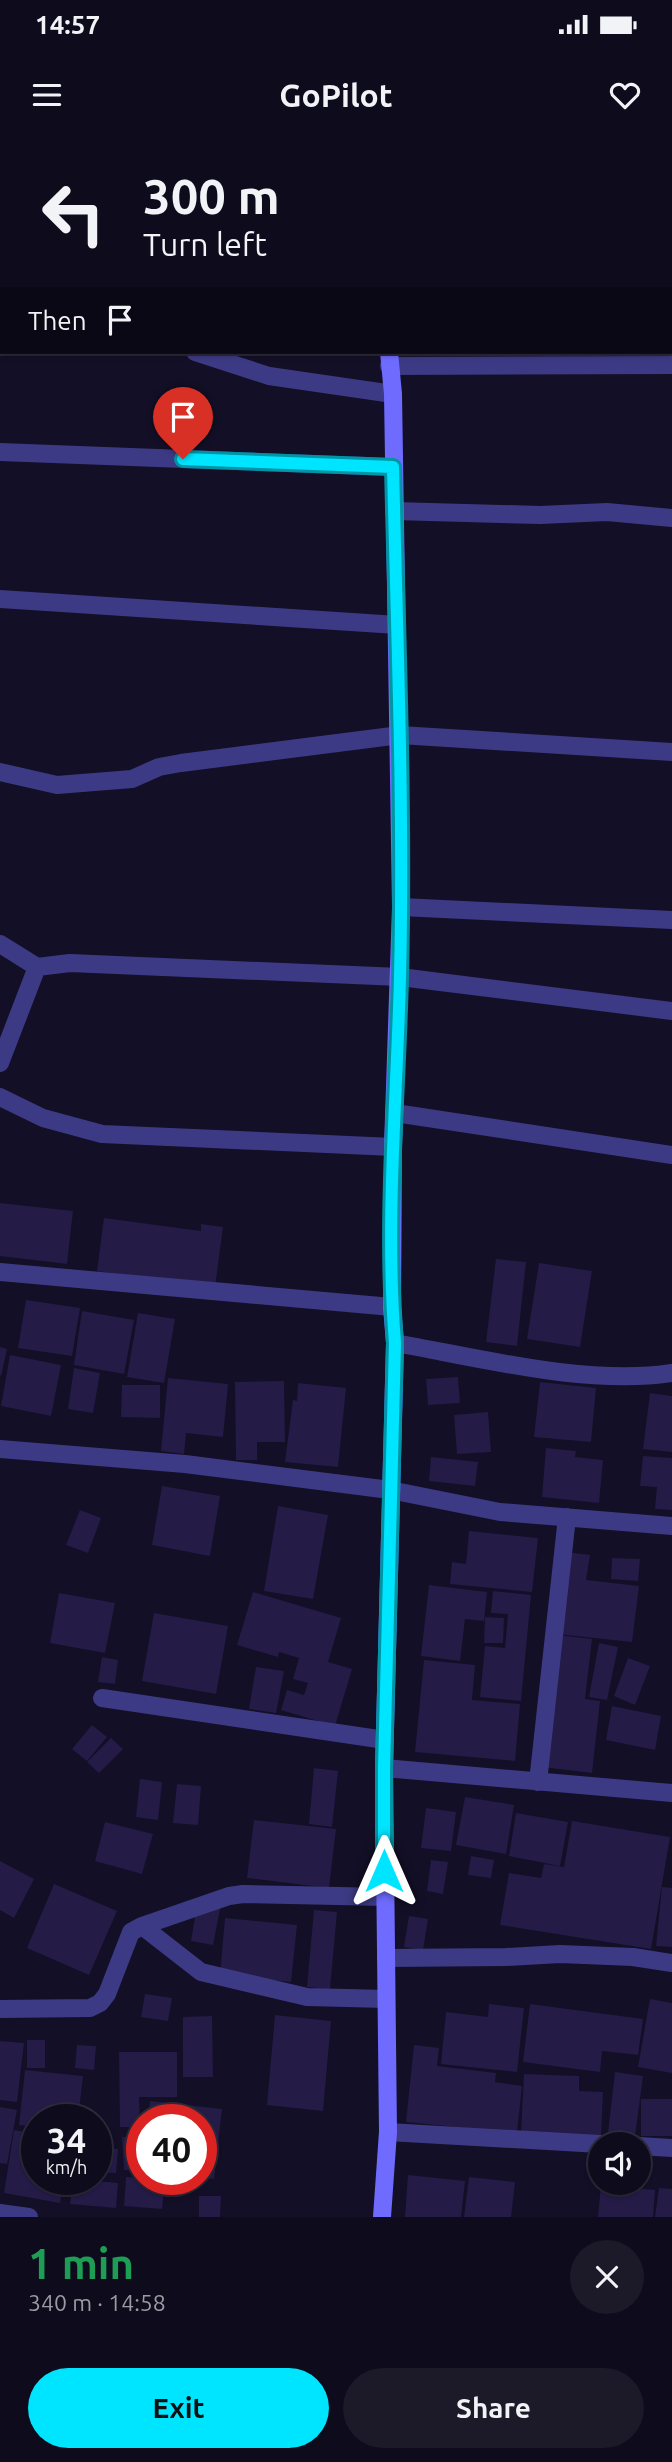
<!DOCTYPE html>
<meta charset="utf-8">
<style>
:root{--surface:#0e0b1c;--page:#1c1929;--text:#f1f3f6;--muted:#9b9ba3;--line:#2e2b3b;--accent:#00e5ff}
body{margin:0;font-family:Ubuntu,sans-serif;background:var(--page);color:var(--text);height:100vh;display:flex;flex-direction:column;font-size:26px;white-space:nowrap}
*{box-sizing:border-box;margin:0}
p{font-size:23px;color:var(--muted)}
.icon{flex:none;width:38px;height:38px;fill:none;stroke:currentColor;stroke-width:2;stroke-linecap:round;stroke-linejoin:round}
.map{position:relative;height:2077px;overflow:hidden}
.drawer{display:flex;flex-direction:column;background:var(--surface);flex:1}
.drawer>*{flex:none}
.hud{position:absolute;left:0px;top:0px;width:672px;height:214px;box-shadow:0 2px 5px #0004,0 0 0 2px var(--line);background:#0e0b1c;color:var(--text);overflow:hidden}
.controls{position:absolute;left:588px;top:1992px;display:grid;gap:14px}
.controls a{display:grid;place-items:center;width:63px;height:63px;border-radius:50%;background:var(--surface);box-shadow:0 2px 5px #0004,0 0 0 2px var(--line);font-size:35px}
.speed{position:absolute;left:21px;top:1964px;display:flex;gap:14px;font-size:35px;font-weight:700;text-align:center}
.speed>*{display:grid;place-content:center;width:91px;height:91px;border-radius:50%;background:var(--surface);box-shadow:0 2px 5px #0004,0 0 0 2px var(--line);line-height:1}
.speed small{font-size:18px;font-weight:400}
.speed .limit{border:10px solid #d22;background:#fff;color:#111}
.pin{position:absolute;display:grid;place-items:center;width:60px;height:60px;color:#fff;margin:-72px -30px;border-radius:50% 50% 50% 0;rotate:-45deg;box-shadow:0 0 7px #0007}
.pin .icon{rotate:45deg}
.me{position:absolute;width:77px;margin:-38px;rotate:0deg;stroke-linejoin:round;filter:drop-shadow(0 0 5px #0008)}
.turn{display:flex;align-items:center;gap:24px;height:147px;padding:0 28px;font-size:32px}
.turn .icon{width:91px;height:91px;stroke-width:2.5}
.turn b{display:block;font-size:49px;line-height:60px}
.then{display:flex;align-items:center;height:66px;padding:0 28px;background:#0003;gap:14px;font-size:26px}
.round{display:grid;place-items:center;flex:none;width:74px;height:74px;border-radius:37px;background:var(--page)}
.headline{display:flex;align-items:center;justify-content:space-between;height:119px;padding:0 28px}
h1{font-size:42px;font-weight:700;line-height:52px;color:#1e9e55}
.primary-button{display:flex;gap:14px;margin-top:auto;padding:14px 28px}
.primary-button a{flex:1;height:80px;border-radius:42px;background:var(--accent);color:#111;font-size:28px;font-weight:700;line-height:80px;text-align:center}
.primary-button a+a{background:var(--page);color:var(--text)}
.status{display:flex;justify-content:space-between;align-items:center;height:49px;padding:0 35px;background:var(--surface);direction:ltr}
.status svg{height:19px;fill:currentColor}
header{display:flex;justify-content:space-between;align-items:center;height:91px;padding:0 28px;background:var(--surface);font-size:32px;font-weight:700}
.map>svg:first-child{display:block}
</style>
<div class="status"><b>14:57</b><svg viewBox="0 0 49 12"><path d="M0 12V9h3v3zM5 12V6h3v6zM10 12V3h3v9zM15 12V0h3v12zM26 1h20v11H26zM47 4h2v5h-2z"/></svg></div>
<header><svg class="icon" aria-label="menu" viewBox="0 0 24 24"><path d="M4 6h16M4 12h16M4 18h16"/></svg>GoPilot<svg class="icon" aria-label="heart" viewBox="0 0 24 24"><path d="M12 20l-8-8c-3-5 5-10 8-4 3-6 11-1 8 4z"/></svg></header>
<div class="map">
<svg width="672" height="2077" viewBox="0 0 672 2077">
<rect width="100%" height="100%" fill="#130f26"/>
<path fill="#241b47" d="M0,1063L73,1071L67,1124L0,1116Z
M104,1078L201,1091V1084L223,1087L215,1147L97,1131Z
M496,1119L526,1122L517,1206L486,1202Z
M539,1123L592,1131L580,1207L527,1199Z
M26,1160L80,1168L72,1216L18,1208Z
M82,1171L134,1180L124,1234L74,1225Z
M138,1173L175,1179L164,1243L127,1237Z
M0,1207L7,1209L1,1236L0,1235Z
M10,1215L61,1225L51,1276L1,1266Z
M74,1228L100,1233L93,1273L68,1269Z
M458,1237L460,1263L428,1265L426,1239Z
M168,1238L228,1244L223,1297L186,1293L184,1314L161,1311Z
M284,1241L285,1302H257V1320H236L235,1242Z
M540,1242L596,1248L591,1302L534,1297Z
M298,1243L346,1248L338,1327L285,1322L293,1260L297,1261Z
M122,1245H160V1278L121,1277Z
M650,1253L672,1256V1312L643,1309Z
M488,1272L491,1312L457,1314L454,1275Z
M546,1308L576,1311L575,1317L603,1320L599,1363L542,1357Z
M643,1316L672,1318V1370L655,1369L657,1347L640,1346Z
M431,1317L478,1322L475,1346L429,1341Z
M162,1346L220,1356L210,1416L152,1405Z
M278,1366L328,1375L313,1459L264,1451Z
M80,1370L101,1378L88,1413L66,1405Z
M469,1391L538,1398L532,1452L450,1444L452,1422L466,1424Z
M566,1412L590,1415L586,1440L639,1446L632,1502L557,1494Z
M612,1418L640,1419L638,1441L611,1439Z
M429,1445L487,1452L484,1481L465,1479L460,1521L421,1516Z
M493,1451L531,1455L521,1561L480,1557L485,1506L505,1508L508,1474L491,1473Z
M253,1452L341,1478L328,1522L352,1529L335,1586L281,1570L287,1550L304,1555L308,1543L293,1539L299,1518L279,1512L278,1517L237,1505Z
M59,1453L115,1463L105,1513L50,1503Z
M154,1473L228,1486L216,1554L142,1541Z
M485,1477L504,1478L503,1503H484Z
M558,1495L592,1499L585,1559L600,1561L592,1633L543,1627Z
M599,1503L618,1507L607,1560L589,1557Z
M102,1517L118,1520L115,1544L98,1542Z
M628,1518L650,1526L635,1565L614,1556Z
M424,1520L475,1525L472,1560L520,1564L515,1621L415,1612Z
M256,1527L284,1531L276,1573L249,1569Z
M612,1566L661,1576L655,1610L606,1600Z
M92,1585L107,1597L87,1621L72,1609Z
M111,1598L123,1609L99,1633L87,1622Z
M314,1628L338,1631L332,1687L309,1684Z
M140,1639L162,1642L158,1680L136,1677Z
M177,1644L201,1646L198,1685L173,1683Z
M465,1657L514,1665L506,1714L456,1705Z
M426,1668L456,1672L451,1711L421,1708Z
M516,1673L568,1682L560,1726L509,1716Z
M254,1680L336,1689L329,1748L247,1738Z
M572,1681L670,1697L651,1809L500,1785L509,1733L541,1738L544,1724L564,1727Z
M105,1682L153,1694L142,1734L95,1721Z
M471,1716L494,1720L491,1738L468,1735Z
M431,1720L448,1722L443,1754L427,1751Z
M0,1721L34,1739L14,1778L0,1770Z
M54,1744L117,1771L89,1835L27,1808Z
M662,1747L672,1748V1807L656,1806Z
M197,1765L220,1769L213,1805L191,1801Z
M314,1770L337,1772L330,1849L307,1847Z
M409,1776L428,1779L423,1810L404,1807Z
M225,1778L297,1785L291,1842L220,1835Z
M145,1854L172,1858L168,1881L141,1877Z
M650,1859L672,1863V1933L638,1927Z
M489,1864L524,1868L517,1932L441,1924L446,1872L488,1877Z
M530,1864L643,1879L638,1915L602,1911L600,1932L523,1922Z
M275,1875L331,1881L323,1971L267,1965Z
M212,1876L213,1937H183V1877Z
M27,1900H45V1928H27Z
M0,1901L24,1903L17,1962L0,1960Z
M77,1905L96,1906L94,1930L75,1928Z
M414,1905L439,1908L437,1926L496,1933L495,1942L522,1946L517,1993L406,1982Z
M119,1912H177V1957H139L140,1987H120Z
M25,1930L83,1936L78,1979H37V1987L19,1985Z
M615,1932L643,1936L635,1996L608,1993Z
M524,1934L579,1936V1951L603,1952L601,1996L521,1992Z
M641,1959H672V1996H641Z
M150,1961L222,1969L214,2039L201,2037V1979H148Z
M0,1967L17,1970L7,2024L0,2023Z
M14,1990L37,1994V2039H64L60,2063L4,2053Z
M138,1996L140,2030H124L122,1997Z
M96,2007L118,2009L116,2033L96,2032Z
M408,2035L465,2041L461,2077H405Z
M126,2037L165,2040L162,2069L124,2066Z
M469,2037L515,2042L511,2077H464Z
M73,2039L118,2043L116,2068L70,2064Z
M601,2045L655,2050L653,2077H598Z
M659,2048L672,2049V2077H655Z
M199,2056H221L220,2077H199Z"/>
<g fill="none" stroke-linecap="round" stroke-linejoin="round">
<path stroke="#3d3a85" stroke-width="18" d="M0,35H2
M670,41H672
M0,135L2,136
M195,212L269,236L393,254
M389,226L672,225
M0,312L393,327
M394,371L540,375L607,372L672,378
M0,459L397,485
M0,632L57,645L132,639L159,627L181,623L400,595L672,612
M401,767L672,780
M0,804L37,827
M0,923L37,827L70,823L400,837L672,871
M0,957L43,978L102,994L393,1007
M395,973L672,1015
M0,1132L392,1167
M395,1203C480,1218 587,1246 672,1233
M0,1309L185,1324L390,1350L500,1372L672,1386
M102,1558L385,1600
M384,1628L672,1653
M538,1642L567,1377
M142,1786L201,1832L307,1857L386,1859
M386,1818L506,1817L560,1814L633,1817L672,1823
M0,1869L90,1868L100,1863L107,1854L131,1792L142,1786L229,1756L243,1754L385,1757
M388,1992L600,2004
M639,2006L672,2008
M0,2073L29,2077"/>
<path stroke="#6f6bff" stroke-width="18" d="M385,0V2
M382,2077L388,1992L384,1628L395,1203L392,1167L393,1007L401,767L393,254L389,212"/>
</g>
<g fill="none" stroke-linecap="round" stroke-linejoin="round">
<defs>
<path id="route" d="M183,319L393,327C397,497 404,667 400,837C397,958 385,1081 395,1203L384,1628V1731"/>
</defs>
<use href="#route" stroke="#0095a6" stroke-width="18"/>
<use href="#route" stroke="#00e5ff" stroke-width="12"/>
</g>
</svg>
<div class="controls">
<a><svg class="icon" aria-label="sound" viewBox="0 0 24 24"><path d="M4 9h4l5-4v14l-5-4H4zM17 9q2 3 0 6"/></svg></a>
</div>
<div class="speed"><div>34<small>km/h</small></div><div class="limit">40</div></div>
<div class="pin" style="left:183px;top:319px;background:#d93025"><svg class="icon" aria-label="arrive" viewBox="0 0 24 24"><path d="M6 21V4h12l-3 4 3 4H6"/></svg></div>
<svg class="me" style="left:384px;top:1731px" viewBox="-20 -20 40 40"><path d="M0-17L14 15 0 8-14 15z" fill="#00e5ff" stroke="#fff" stroke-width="4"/></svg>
<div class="hud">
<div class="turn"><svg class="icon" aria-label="left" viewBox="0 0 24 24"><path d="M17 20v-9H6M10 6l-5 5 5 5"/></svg><div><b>300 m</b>Turn left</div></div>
<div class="then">Then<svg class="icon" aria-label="arrive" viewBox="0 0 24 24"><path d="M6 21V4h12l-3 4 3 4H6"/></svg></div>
</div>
</div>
<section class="drawer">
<div class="headline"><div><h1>1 min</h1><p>340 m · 14:58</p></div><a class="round"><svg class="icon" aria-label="close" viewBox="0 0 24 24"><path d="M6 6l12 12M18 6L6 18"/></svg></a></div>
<div class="primary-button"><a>Exit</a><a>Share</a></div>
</section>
